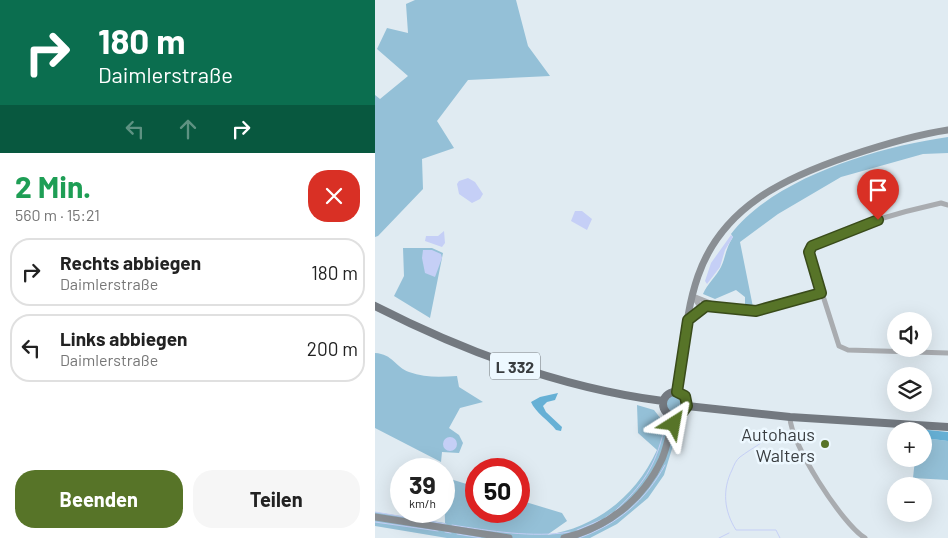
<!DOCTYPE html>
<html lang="de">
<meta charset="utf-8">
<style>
:root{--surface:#fff;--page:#f6f6f6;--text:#222;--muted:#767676;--line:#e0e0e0;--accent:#577428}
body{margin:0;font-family:Barlow,sans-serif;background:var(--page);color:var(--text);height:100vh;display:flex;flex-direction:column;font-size:19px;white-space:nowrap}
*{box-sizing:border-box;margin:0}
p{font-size:16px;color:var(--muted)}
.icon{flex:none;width:28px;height:28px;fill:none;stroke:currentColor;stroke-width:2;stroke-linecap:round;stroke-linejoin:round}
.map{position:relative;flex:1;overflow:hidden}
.sheet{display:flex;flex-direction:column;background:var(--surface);width:375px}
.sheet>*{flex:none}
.banner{background:#0b6e4f;color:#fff;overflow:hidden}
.fabs{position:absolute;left:512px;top:312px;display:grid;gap:10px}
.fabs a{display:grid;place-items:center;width:45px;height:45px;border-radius:50%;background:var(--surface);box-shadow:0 5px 20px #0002;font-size:25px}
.speed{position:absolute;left:15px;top:458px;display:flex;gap:10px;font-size:25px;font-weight:700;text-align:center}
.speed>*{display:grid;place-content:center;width:65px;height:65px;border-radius:50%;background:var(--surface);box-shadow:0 5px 20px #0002;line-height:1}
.speed small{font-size:12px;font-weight:400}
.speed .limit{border:8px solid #d22;background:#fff;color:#111}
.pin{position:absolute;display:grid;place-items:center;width:42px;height:42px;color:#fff;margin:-51px -21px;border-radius:50% 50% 50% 0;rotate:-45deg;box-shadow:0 0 5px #0007}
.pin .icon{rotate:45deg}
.me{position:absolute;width:55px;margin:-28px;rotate:34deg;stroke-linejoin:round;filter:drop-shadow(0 0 4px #0008)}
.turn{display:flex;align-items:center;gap:18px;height:105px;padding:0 15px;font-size:22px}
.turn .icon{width:65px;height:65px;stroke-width:2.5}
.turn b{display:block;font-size:35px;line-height:42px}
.lanes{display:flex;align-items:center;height:48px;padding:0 15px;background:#0003;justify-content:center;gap:25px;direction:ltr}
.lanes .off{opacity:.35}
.round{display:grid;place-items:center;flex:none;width:52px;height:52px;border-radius:20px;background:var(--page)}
.head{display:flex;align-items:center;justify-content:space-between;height:85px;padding:0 15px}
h1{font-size:30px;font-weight:700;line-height:38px;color:#1e9e55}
.button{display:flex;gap:10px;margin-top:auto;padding:10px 15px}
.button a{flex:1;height:58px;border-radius:20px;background:var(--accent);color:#fff;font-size:20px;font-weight:700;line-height:58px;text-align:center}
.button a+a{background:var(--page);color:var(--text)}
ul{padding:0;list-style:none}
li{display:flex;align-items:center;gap:15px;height:68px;margin:0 10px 8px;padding:0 5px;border:2px solid var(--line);border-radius:20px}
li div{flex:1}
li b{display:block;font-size:19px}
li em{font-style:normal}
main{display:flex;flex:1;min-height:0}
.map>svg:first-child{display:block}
</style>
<main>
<section class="sheet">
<div class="banner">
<div class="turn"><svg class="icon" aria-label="right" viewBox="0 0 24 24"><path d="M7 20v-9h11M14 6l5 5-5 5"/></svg><div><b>180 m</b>Daimlerstraße</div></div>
<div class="lanes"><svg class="icon off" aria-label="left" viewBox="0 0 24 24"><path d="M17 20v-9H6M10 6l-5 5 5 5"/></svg><svg class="icon off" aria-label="ahead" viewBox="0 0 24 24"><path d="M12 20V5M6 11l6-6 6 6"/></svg><svg class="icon" aria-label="right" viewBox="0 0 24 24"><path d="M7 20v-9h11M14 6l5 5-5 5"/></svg></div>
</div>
<div class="head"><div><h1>2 Min.</h1><p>560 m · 15:21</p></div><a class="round" style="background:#d93025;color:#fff"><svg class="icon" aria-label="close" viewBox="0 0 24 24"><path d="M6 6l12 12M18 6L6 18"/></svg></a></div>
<ul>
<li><svg class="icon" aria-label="right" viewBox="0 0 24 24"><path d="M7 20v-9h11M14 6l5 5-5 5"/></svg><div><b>Rechts abbiegen</b><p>Daimlerstraße</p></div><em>180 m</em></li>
<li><svg class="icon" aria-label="left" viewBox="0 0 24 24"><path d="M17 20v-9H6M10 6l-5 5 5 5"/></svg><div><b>Links abbiegen</b><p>Daimlerstraße</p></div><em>200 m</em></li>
</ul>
<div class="button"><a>Beenden</a><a>Teilen</a></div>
</section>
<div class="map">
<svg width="573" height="538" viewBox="0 0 573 538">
<rect width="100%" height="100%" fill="#e0ebf2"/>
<path fill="#94c0d7" d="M40,0H141L153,46L175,76L93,80L62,121L79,148L47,159L48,189L3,236L0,237V95L5,99L33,76L2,49L12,28L33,33L31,4Z
M573,137V153L548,154L466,177L403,214L365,242L378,307H370V297L361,290L340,299L328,294C332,284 341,277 346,267C351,256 350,250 358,237L356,234C400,177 503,147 573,137Z
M28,248H57L68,253L55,318L19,296L29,276Z
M0,353C18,354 20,367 34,372C50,378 66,377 82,376L84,387L108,402L85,408L74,428L84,435L88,443L84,453L67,452L66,462L0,428Z
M291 404a9 9 0 1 1 18 0a9 9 0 1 1-18 0Z
M262,405L279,410L290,424L304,426L289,475L273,498L242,524L215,538H72L0,526V512L70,523L69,477L101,487V511H144V500L187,513L192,521L172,535C222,527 261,496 282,450L263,433Z
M549,438L573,441V480L538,478L540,459H549Z"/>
<path fill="#66b0d5" d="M183,393L180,400L172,402L168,406L171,412L187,427L186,431L181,430C174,421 160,412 156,402L165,397Z
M543,429L573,432V441L549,438V431H543Z"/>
<path fill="#c5cff6" d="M93,178L100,182L108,194L105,199L97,203L84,194L82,184L84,181Z
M200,211H207L217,219L212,230L196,221Z
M69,231L70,243L67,247L50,241L51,236H63Z
M356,235L358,237L350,250L345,267L332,284L330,281L336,263Z
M48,250H57L66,254L67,258L60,277L50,273L47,258Z
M68 444a7 7 0 1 1 14 0a7 7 0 1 1-14 0Z"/>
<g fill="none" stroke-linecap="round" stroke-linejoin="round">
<path stroke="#c5cff6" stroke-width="1" d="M400,431C390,442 377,448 365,457C361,460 359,465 357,470C347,490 349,511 361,530H401L405,538
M240,511C268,485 280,467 289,430
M0,512L71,524
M230,518L237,513
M0,522L63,531
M77,525C116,531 157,538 195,532
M202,530L226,520
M70,532L76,533
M82,534L106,538
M204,538C243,524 270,501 290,465
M344,538L354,533"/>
<path stroke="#a9acb0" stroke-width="5" d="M573,205L566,203C543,208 440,233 434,252L464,346L473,350L573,353
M318,296L343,306L372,312L446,293
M318,296L324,305L343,306
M313,321L330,307
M415,417C415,443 467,524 490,538"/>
<path stroke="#8a8f94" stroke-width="7" d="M302,392C309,354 310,313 323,276C347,207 409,178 474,156C507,145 539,135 573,130
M293,414L294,431
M0,517L134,538
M189,538C232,528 268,500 287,459C293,445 294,428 303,416"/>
<path stroke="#737980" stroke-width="8" d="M0,306C90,352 188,388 288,401
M288 404a12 12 0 1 1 24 0a12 12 0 1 1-24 0Z
M312,406L415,417L573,427"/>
</g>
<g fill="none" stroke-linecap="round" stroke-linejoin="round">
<defs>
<path id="route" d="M299,424L312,406L310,396L302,392L313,320L331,306L381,311L446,293L434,252L437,246L503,220"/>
</defs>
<use href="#route" stroke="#394b1a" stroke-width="12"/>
<use href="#route" stroke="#577428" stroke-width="9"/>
</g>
<circle fill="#577428" stroke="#edf8ff" stroke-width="2" cx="450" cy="444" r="5"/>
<g text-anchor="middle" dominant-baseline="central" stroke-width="5" stroke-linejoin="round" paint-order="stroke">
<rect fill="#edf8ff" stroke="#6f7579" stroke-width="1" x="115" y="352.5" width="50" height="27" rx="4"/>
<g font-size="16" font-weight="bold" fill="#393d40">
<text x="140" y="366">L 332</text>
</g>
<g font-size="18" fill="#393d40" stroke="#edf8ff" text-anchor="end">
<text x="440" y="434">Autohaus<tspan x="440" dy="21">Walters</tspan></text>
</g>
</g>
</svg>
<div class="fabs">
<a><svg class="icon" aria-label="sound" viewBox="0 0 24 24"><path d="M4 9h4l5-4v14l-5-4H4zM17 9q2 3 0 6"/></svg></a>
<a><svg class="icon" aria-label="layers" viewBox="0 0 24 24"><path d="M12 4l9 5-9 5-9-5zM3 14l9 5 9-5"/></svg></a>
<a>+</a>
<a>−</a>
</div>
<div class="speed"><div>39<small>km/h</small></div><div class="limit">50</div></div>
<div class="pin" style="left:503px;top:220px;background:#d93025"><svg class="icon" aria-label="arrive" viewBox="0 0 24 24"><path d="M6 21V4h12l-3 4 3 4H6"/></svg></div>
<svg class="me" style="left:299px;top:424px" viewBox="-20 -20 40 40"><path d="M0-17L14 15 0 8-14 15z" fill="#577428" stroke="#fff" stroke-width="4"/></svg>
</div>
</main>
